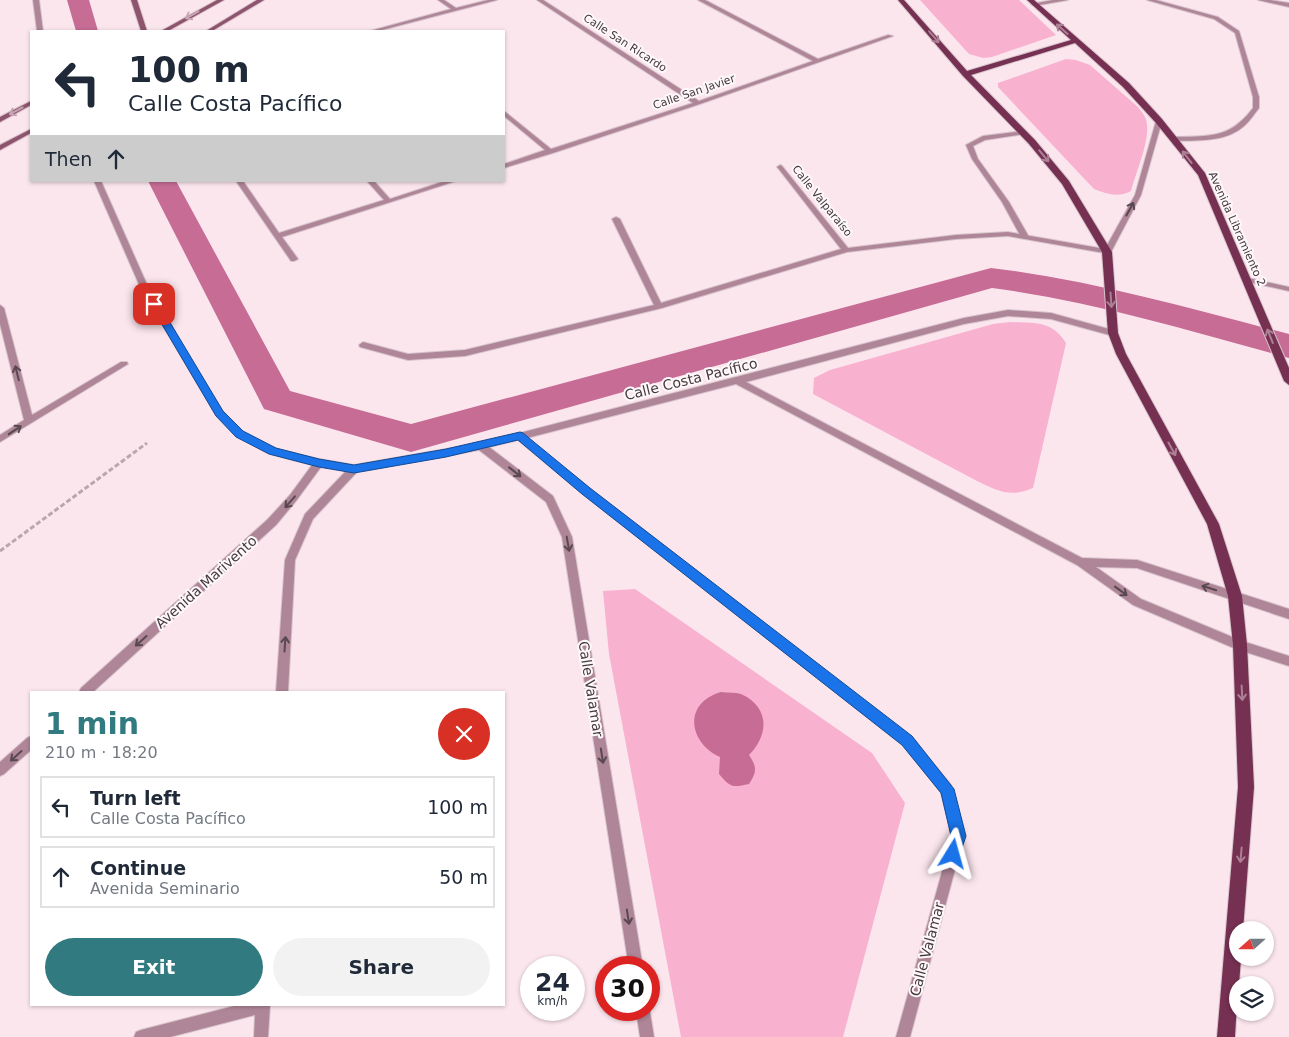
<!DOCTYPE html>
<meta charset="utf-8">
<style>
:root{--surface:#fff;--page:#f2f2f3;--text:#1f2937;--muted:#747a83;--line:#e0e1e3;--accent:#317a80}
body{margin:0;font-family:"DejaVu Sans",sans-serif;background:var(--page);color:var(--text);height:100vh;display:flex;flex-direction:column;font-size:19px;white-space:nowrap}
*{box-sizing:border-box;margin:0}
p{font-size:16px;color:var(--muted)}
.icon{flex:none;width:28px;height:28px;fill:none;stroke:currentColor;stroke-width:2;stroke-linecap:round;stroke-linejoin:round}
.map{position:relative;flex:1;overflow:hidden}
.panel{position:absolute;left:30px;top:691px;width:475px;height:315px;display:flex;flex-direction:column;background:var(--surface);border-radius:0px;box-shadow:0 1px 4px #0004}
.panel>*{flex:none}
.guide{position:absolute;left:30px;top:30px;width:475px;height:152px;border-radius:0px;box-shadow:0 1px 4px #0004;background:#fff;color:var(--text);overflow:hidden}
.needle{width:32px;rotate:249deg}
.buttons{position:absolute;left:1229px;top:921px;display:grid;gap:10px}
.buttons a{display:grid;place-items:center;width:45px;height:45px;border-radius:50%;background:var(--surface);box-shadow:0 1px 4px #0004;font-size:25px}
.speed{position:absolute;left:520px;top:956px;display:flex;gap:10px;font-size:25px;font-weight:700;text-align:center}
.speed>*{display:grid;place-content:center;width:65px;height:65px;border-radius:50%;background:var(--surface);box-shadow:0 1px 4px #0004;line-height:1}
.speed small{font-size:12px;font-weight:400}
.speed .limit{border:8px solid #d22;background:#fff;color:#111}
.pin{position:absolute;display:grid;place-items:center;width:42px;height:42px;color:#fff;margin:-21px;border-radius:10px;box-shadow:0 2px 8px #0006}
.me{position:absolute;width:55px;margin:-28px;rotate:8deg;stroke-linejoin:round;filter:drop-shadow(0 0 4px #0008)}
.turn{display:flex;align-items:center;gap:18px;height:105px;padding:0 15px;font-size:22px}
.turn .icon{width:65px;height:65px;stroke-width:2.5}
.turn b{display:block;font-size:35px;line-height:42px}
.then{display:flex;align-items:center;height:48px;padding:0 15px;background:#0003;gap:10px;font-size:19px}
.round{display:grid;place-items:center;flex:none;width:52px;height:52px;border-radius:26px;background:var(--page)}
.overview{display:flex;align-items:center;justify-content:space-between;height:85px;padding:0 15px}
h1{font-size:30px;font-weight:700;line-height:38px;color:var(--accent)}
.cta{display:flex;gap:10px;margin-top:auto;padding:10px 15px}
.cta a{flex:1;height:58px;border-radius:30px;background:var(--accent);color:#fff;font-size:20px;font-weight:700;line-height:58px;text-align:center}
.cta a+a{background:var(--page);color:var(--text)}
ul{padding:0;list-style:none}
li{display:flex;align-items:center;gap:15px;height:62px;margin:0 10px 8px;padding:0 5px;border:2px solid var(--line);border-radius:0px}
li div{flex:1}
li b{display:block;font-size:19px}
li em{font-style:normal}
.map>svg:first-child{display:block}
</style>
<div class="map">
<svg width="1289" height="1037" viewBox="0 0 1289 1037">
<rect width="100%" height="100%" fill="#fce6ee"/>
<path fill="#f8b1cf" d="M920,0H1019L1056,35L992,57L983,58L969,54Z
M1066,59L1076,60L1090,65L1138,107C1142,112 1147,118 1147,125C1149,143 1136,172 1131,191C1118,198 1107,194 1094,189L998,87V83Z
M1010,322C1034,323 1052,320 1066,343L1033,488C1009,498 999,491 977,481L813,394L814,378L830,370L993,324Z
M635,589L872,753L905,803L843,1037H681L609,654L603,591Z"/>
<path fill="#c66c95" d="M721,692C727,693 735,692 741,694C770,707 769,735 749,755C757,767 757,772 749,784C732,788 730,787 719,774L720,757C688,742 683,703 721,692Z"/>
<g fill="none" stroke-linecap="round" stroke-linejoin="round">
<path fill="#c66c95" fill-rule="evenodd" d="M67,0H89L98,31H76Z
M148,181H176L290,391L411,424L991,268C1092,280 1191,309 1289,334V358C1191,331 1092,301 992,288L411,452L264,409Z"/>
<defs>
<path id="lane" d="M1053,0H1068L1034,6L1031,4Z
M1147,0H1156L1218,17L1239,31L1259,97V108C1254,114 1250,121 1244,126C1225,143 1197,140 1173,141L1170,139L1173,137C1196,136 1222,139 1240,122C1245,118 1249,113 1253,108V97L1235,33L1214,19Z
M1023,131L1025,132V134L985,140L973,146L978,159L1009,202L1029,237L1025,239L1021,237L1002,202L972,159L966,145L983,136Z"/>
<path id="street" d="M33,0H39L43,31H37Z
M438,0H444L456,8L488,0H497L378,31H370L451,9Z
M537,0H543L699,101L813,61L698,0H705L818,59L888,35L893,36L700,104L553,153L504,168V164L545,150L504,116V111L551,149L693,103Z
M1258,0H1270L1289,3V7Z
M1159,119L1162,121L1141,195L1110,254L1008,236L956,239L847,252L662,308L465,356L408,360L360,347L359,345L363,342L408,354L465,350L654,305L612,219L616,217L620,219L661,303L841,249L778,168L777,167L780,165L782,166L848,248L956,235L1008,232L1105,249L1135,195L1156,121Z
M94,181H101L149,289L222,411L243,432L276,449L319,459L354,465L481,443L964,318L1008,310L1051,313L1116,331V335L1113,336L1051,319L1008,316L964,324L746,382L1082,558L1137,560L1289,609V619L1137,568L1096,567L1141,599L1242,641L1289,656V666L1236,649L1133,605L1077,565L736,384L527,438L589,488L911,737L951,785L964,836L910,1037H896L952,836L941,792L903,745L583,494L518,440L489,447L553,496L572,537L643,968H629L562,537L546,502L479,450L357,472L313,519L295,560L288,692H276L285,560L305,514L346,471L321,467L296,501L276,525L93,692H79L81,688L268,519L290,495L312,465L270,454L237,436L216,415L141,289Z
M236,181H243L279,233L384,200L367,181H374L390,199L445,181H456L282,237L298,259L294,261H291Z
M1244,277L1289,287V291L1244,281Z
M0,305L4,308L32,415L121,362H127L128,364L0,442V435L24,420L0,324Z
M31,736V750L4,774L0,776V762L27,738Z
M238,1005H270L268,1037H254L255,1015L170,1037H134L136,1032L141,1030Z
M649,1006L654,1037H640L636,1010H649Z"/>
<path id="secondary" d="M131,0H137L147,31H141Z
M217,0H224L168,31H161Z
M257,0H264L212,31H206Z
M31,101V105L0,122V117Z
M31,129V133L0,150V145Z"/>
<path id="primary" d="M898,0H904L967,71L1071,40L1027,0H1034L1129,83L1162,119L1205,173L1289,368V385L1284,381L1198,175L1156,123L1123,87L1075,43L971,75L1035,140L1069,181L1112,252L1118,333L1126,354L1219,524L1242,596L1247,645L1254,787L1243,930H1238V958H1241L1239,985H1238L1235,1037H1217L1238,787L1233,645L1228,596L1207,524L1116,354L1108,333L1102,252L1062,184L1029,144L963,76Z"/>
</defs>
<use href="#lane" stroke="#d7c3cb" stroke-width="2"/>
<use href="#street" stroke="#d7c3cb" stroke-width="2"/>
<use href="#secondary" stroke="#d7c3cb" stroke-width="2"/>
<use href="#primary" stroke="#d7c3cb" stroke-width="2"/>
<path stroke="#b9a7ae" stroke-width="3" stroke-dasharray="5 2.5" stroke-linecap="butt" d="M0,551L147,443"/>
<use href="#lane" fill="#af8697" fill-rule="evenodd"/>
<use href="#street" fill="#af8697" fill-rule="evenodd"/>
<use href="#secondary" fill="#8e546e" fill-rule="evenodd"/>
<use href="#primary" fill="#753052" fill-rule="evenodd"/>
</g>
<defs><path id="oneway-shaft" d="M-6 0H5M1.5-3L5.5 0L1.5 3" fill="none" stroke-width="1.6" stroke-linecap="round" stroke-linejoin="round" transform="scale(1.25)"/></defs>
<g stroke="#c6a6b4">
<use href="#oneway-shaft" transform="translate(192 15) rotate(151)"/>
<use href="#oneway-shaft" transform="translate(16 111) rotate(152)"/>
</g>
<g stroke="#ac8095">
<use href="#oneway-shaft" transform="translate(1062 29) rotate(-138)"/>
<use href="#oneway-shaft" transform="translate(934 37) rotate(49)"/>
<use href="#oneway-shaft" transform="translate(1044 156) rotate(50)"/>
<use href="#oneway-shaft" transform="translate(1187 157) rotate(-128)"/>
<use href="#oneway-shaft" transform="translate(1111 300) rotate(86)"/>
<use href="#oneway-shaft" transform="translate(1270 336) rotate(-112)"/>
<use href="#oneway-shaft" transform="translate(1172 449) rotate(61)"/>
<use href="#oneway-shaft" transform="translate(1242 693) rotate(87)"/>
<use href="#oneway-shaft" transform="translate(1241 855) rotate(95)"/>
</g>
<g stroke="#59484f">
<use href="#oneway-shaft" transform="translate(1130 209) rotate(-61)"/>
<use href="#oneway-shaft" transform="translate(17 373) rotate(-104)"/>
<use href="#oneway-shaft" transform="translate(15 430) rotate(-33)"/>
<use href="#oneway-shaft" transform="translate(515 472) rotate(38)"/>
<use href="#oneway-shaft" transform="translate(290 502) rotate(131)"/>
<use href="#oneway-shaft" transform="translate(568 544) rotate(80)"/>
<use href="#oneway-shaft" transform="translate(1209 588) rotate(-162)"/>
<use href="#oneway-shaft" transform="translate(1121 591) rotate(36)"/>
<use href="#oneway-shaft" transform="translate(141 641) rotate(138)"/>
<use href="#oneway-shaft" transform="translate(285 644) rotate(-86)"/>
<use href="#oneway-shaft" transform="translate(16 756) rotate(138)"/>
<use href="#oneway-shaft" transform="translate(602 756) rotate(81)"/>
<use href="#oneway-shaft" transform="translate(628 917) rotate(81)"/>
</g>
<path fill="#1a73e8" stroke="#114b97" d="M154,301L159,304L223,411L243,431L276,448L319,459L354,465L446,449L520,432L523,433L590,488L912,736L954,789L966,836L958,860L953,862L948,860L946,854L951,836L941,793L902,745L582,494L518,440L446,457L354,473L319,467L269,454L236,437L216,416L150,304Z"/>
<g text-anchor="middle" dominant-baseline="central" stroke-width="4" stroke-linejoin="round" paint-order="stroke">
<g font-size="11" fill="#44393d" stroke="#fef8fa">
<text transform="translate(625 43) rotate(33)">Calle San Ricardo</text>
<text transform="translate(694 92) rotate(-19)">Calle San Javier</text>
<text transform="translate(822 201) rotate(51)">Calle Valparaíso</text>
<text transform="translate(1237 229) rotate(66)">Avenida Libramiento 2</text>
</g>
<g font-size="14" fill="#44393d" stroke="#fef8fa">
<text transform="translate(691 379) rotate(-14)">Calle Costa Pacífico</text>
<text transform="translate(206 582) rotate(-42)">Avenida Marivento</text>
<text transform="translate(591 689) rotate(81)">Calle Valamar</text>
<text transform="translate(927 949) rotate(-75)">Calle Valamar</text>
</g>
</g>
</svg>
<div class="buttons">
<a><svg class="needle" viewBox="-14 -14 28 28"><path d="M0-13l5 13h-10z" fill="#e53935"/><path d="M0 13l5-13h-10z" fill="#747a83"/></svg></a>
<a><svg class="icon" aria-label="layers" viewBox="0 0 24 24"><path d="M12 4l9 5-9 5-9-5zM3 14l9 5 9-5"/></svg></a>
</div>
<div class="speed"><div>24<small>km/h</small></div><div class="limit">30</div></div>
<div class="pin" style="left:154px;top:304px;background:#d93025"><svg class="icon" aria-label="arrive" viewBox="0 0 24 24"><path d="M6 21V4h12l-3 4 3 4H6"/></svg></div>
<svg class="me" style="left:953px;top:854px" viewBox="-20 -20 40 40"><path d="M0-17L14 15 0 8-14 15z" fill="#1a73e8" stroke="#fff" stroke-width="4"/></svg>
<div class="guide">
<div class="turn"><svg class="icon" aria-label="left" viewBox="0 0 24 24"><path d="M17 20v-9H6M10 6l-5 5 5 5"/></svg><div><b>100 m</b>Calle Costa Pacífico</div></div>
<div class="then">Then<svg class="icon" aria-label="ahead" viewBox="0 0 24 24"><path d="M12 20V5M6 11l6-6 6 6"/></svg></div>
</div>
<section class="panel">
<div class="overview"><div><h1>1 min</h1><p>210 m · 18:20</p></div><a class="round" style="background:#d93025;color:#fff"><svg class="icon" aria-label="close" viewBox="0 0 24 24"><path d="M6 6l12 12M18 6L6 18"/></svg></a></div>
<ul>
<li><svg class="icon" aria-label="left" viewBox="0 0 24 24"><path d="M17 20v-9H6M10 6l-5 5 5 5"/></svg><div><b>Turn left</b><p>Calle Costa Pacífico</p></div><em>100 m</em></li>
<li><svg class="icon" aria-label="ahead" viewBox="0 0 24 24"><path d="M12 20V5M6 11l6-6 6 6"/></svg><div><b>Continue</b><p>Avenida Seminario</p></div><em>50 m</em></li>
</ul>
<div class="cta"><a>Exit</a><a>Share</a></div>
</section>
</div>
